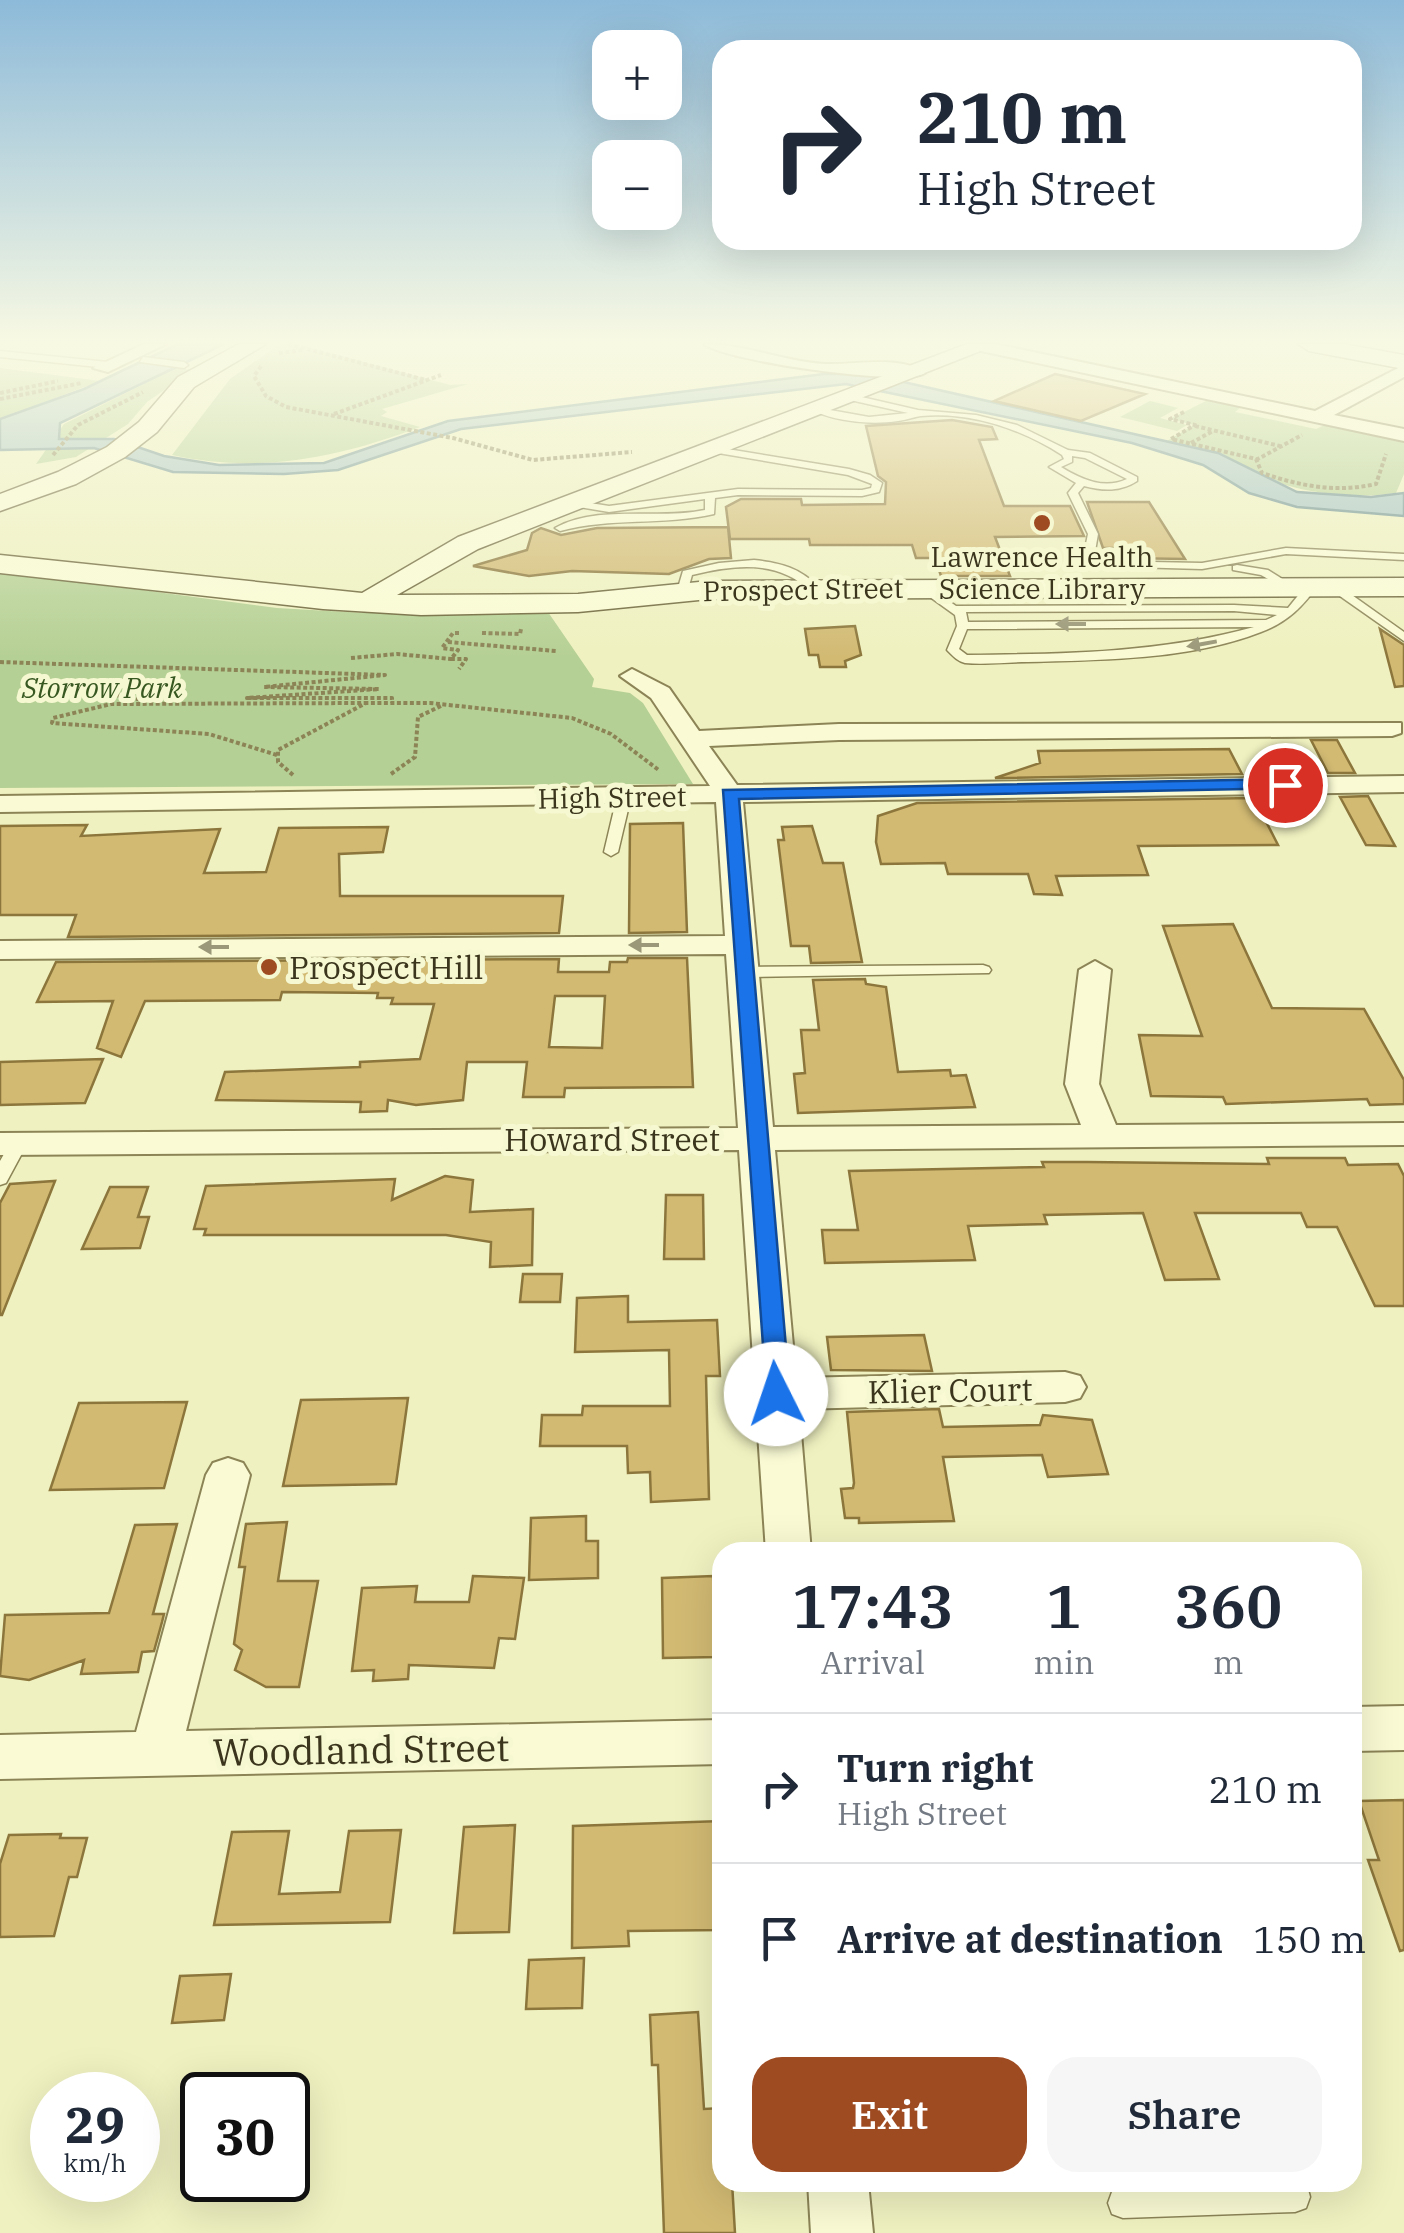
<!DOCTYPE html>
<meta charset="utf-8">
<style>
:root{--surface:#fff;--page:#f6f6f7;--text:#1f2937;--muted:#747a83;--line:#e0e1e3;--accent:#9f4b22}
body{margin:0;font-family:"IBM Plex Serif",serif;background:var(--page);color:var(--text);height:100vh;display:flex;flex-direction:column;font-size:38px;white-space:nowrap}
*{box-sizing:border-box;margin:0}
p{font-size:32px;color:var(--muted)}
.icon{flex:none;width:55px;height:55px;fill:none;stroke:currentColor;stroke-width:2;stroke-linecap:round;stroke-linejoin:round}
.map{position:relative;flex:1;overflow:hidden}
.panel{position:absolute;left:712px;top:1542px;width:650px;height:650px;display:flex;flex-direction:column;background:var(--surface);border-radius:30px;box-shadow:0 10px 40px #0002}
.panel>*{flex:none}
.banner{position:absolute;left:712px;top:40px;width:650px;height:210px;border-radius:30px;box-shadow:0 10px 40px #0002;background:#fff;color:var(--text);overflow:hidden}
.buttons{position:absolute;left:592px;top:30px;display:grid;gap:20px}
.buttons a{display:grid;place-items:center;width:90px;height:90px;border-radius:20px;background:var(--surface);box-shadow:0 10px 40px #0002;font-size:50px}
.speed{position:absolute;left:30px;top:2072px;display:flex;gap:20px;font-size:50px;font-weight:700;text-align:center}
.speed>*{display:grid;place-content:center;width:130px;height:130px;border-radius:50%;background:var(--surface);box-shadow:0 10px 40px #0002;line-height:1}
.speed small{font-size:25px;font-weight:400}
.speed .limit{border:5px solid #111;border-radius:15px;background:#fff;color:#111}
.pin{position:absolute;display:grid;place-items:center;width:85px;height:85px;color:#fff;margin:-42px;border:5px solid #fff;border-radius:50%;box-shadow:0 2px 10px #0007}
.me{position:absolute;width:110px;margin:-55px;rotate:356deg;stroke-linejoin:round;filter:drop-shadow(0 0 8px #0008)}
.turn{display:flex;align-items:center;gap:35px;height:210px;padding:0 40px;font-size:45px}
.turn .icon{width:130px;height:130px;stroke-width:2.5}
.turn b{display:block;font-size:70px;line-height:85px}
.eta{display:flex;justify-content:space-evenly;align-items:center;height:170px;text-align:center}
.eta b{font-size:60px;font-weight:600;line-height:70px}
.primary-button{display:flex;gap:20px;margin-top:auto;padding:20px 40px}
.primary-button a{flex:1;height:115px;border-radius:30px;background:var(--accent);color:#fff;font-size:40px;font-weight:600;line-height:115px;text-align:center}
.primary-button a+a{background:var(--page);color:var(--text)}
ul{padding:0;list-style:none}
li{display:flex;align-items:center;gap:30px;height:150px;padding:0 40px;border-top:2px solid var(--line)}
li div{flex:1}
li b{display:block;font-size:38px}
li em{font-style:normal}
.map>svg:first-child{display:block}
</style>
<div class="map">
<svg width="1404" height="2233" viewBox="0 0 1404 2233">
<rect width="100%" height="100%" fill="#eff1c0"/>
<path fill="#b5d094" d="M280,344H296L450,385L468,384L382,409L387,412L381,416L420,427C338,458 259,474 172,455L230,379Z
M0,368L100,381L0,419Z
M176,368L193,370L147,402L128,424L76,457L36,464L64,424Z
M1208,400L1241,407L1235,412L1316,429L1327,424L1404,441V474L1396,493C1306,505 1248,472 1167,441L1194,425L1170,419Z
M1150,401L1178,408L1160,418L1187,425L1177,431L1120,417Z
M0,571L277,608L364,613L548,612L594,679L592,687L630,693L643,703L693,784L0,788Z"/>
<path fill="#a4c2c3" stroke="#6a8e92" stroke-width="2.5" d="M178,344H224L60,423L59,439H114L164,456L219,465L324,463L448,421L824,374H868L1218,453L1297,492L1371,497L1404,493V516L1297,507L1249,493L1203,465L1132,443L846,384L461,429L338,470L284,474L173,472L94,448L0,450V419L84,389Z"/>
<path fill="#d2ba73" stroke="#8c763b" stroke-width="2.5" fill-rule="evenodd" d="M1055,374L1145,394L1081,421L994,401Z
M952,420L992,427L997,439L979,440L1004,506H1070L1084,536L995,537L1010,576H941L935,558H916L912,545H810L809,539H730L726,507L741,499H801L802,505L885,504L886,482L878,476L866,426Z
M1087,502H1149L1185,559L1121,558L1116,548H1103Z
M728,527L731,558L709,559L669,574L572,571L529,576L473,566L527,550L532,533L541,528L561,535L597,528Z
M855,626L861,655L845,661L846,667H820L818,655H809L805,629Z
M1380,629L1404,645V686L1395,687Z
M1311,740H1337L1355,773H1328Z
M1229,749L1242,774L995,778L1040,763L1038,751Z
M1368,796L1395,846L1366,845L1340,797Z
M1254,798L1278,845L1138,846L1148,875L1056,876L1062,895L1034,894L1028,874H948L945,863L881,864L876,842L878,816L917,803Z
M683,823L687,932L629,933L630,824Z
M87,825L81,836L220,829L204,873L266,872L279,828L388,827L383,852L339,854L340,896H563L559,933L68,937L76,915H0V826Z
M812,826L823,863H843L862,962L811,963L809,946H791L778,840H784L782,827Z
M1233,924L1272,1008L1364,1009L1404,1080V1104L1370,1105L1367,1099L1226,1104L1223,1097L1151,1096L1139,1035L1202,1036L1163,926Z
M628,958H687L693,1087L565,1088L564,1097H523L527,1062H467L463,1100L416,1105L388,1100L387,1111L360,1112L361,1102L216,1100L225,1072L360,1067V1062L420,1059L434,1004H391L393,998H377L378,993L282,992L280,1000L145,1001L121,1057L97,1048L113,1001L37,1002L56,962L559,959L558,972H609L610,962H627ZM555,996H605L602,1048L549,1047Z
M865,979L866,984L886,987L898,1072L950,1070L951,1076L966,1075L975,1107L798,1113L794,1074L805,1073L801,1030H819L813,980Z
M103,1059L85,1103L0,1105V1062Z
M1267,1158H1345L1348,1165L1398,1164L1404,1176V1306H1375L1337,1227H1307L1301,1213H1195L1219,1279L1165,1280L1143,1213L1044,1215L1047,1224L968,1226L975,1260L825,1263L822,1230H858L849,1171L1044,1167L1042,1162H1087L1269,1164Z
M445,1176L473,1180L470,1212L533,1209L532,1265L490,1267L491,1242L446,1235H204L206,1229H194L206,1186L395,1179L392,1200Z
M55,1181L2,1315H0V1203L10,1184Z
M110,1187H148L138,1217H149L140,1248L82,1249Z
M666,1195H703L704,1259H664Z
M523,1274H562L560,1302H520Z
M628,1296V1322L717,1320L720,1376H706L709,1499L651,1502L650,1472L628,1473L627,1446H540L542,1415H582L583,1406H670L669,1350L575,1352L577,1298Z
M924,1335L932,1371L831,1370L827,1337Z
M408,1398L396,1484L283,1486L301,1400Z
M187,1402L164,1488L50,1490L79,1403Z
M939,1409L943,1427L1040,1425L1043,1415L1092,1420L1108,1474L1048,1477L1042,1455L943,1457L954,1521L859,1523V1518H845L841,1489L853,1488L854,1483L847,1412Z
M586,1516V1541H598V1578L529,1580L531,1518Z
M287,1522L278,1581H318L299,1687H266L235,1670L242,1650L234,1644L245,1567H239L246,1524Z
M177,1524L153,1614H164L162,1622L154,1651L142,1652L138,1672L81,1674L84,1660L29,1680L0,1676L5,1615L109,1613L135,1525Z
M473,1576L524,1578L515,1639L499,1638L494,1668L409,1665L408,1679L373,1681L374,1670L352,1671L362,1588L417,1586L415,1602H469Z
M713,1576L717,1657L663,1658L662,1578Z
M1404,1800V1950L1400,1951L1368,1860H1379L1359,1801Z
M722,1821V1930L628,1931L629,1946L572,1948L573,1826Z
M515,1825L509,1932L454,1933L464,1827Z
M401,1830L390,1922L214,1925L232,1832L289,1831L279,1894L340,1892L349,1831Z
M61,1834L60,1838H87L77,1877H69L54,1936L0,1937V1864L9,1835Z
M584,1958L582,2008L526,2009L529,1960Z
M231,1974L224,2020L172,2023L180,1976Z
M698,2012L704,2109L722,2108V2182H732L735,2233H664L658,2065H652L650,2015Z"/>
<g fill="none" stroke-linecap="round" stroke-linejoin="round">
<defs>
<path id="lane" d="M0,351L108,362L112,365L108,368L0,357Z
M143,357L184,362L188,365L184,368L140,362Z
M853,395L918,410L976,415L1017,425L1068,450L1090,453L1137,477V481C1120,492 1103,491 1084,486L1078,493L1098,534L1094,557L1101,561L1202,563L1286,548L1404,554V560L1286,554L1202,569L1095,566L1083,558L1088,534L1068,493L1076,483L1049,467L1064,459L1062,455C1022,429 969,411 921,416C914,417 906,420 898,421C873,425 838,422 814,411L819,408L869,417L908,413L850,400ZM1072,456L1085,458L1127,479C1104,490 1081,479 1061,467L1072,462Z
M715,447L849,469L870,475L882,483L879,492L862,496L738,495L715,498L714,514C663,526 611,517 560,531L555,528C598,504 657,520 705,510V499L609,512L567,505L566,503L571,500L609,506L738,489L862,490L871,488L872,484L848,475L712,452L710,450Z
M754,560C781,563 801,568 819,588L809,590C777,559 732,565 692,575L687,593L677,591L683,571L719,563Z
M1237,565L1268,570L1292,585L1282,587L1261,575L1233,570V566Z
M1313,581L1319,584C1303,606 1288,622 1261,632C1189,660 1103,660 1027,662C1007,662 985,665 965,663C957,661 953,656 947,650L957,626L955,615L916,587L926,585L956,606L1234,605L1288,608L1309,582ZM1234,611L1277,615L1266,620L968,622L966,612ZM1254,627C1160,653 1064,654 967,655L959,649L967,629Z
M1327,583H1335L1404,632V641L1327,587Z
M624,793L631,797L618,852L611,856L604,852L617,797Z
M983,965L989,967L991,970L989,973L743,977L735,972L743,967Z
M18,1138L27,1144L6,1183L0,1185V1161L12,1140Z
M1306,2182L1310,2197L1306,2208L1295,2212L1123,2218L1112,2214L1108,2203L1112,2192L1123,2188Z"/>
<path id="street" d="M144,344H166L108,372L93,368Z
M704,344C746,344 785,362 826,364C855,365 901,355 925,373C906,387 725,361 704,344Z
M974,344H995L1315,411L1404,365V377L1334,415L1404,429V441L981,351Z
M632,669L669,688L699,731L839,724L1401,723V733L1392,736L839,740L709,746L737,785L1404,776V792L743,802L773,1127L1081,1125L1065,1084L1079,970L1095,961L1111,970L1099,1084L1116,1125L1404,1123V1145L775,1150L796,1378L1065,1372L1080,1376L1086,1387L1080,1398L1065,1402L799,1409L811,1552H766L739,1150L0,1155V1133L738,1128L726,954L0,959V941L725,936L716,802L0,812V796L710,786L651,698L620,676Z
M228,1458L243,1463L250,1475L186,1731L722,1720V1764L0,1779V1735L136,1732L206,1475L213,1463Z
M1404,1706V1750L1352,1751V1707Z
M808,2182H868L873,2233H811Z"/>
<path id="secondary" d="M239,344H266L194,387L157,432L125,457L76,484L0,511V494L58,472L107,447L139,422L178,377Z
M967,344H998L478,549L397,595L578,594L709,581L1404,578V596L709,599L578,612L421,615L323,609L0,573V555L362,593L458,537Z
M1298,344H1344L1404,355V369L1309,351Z"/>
</defs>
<use href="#lane" stroke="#8c8457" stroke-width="3"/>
<use href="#street" stroke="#8c8457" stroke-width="4"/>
<use href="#secondary" stroke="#6d653a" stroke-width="3"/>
<path stroke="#8c8457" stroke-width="4" stroke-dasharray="4 2.5" stroke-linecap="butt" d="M288,344L426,380
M279,353L303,350
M261,366L254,376L266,396L286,407L453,438L533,460L632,452
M0,393L58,381
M0,399L82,383
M1184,412L1170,419L1195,425L1171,439L1256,459L1262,473C1300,486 1336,493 1376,484L1386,454
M334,414L441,375
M1195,426L1280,446
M1191,443L1213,431
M53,455L78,425L143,392
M1256,460L1302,435
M459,633H453L442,648L458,650L451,659H466L459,669
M482,633L520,634L521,629
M448,642L556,651
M351,658L397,654L451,659
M0,662L385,675L264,687L379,689L247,698H392V703
M104,693L149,701
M277,755L209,734L52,723L53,718L111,704L366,703
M391,774L415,757L418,717L441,706
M293,775L278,762V750L366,703H430L572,718L611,734L660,771"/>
<use href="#lane" fill="#fafbd4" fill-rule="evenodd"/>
<use href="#street" fill="#fafbd4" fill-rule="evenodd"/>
<use href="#secondary" fill="#fafbd4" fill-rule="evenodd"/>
</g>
<defs><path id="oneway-solid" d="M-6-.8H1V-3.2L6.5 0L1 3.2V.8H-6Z" transform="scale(2.5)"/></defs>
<g fill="#9a9878">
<use href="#oneway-solid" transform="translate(1071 624) rotate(180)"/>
<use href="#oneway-solid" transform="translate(1202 644) rotate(170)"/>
<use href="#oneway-solid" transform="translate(644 945) rotate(180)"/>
<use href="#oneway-solid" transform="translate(214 947) rotate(180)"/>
</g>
<linearGradient id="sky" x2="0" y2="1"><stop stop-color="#8dbad9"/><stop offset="0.52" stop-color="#f8f9e3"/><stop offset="1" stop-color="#f8f9e3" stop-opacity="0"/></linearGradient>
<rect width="1404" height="657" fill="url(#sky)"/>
<path fill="#1a73e8" stroke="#114b97" stroke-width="2.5" d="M1285,779L1291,781V788L739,799L790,1394L786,1401H767L723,790Z"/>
<g fill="#9f4b22" stroke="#f6f8d1" stroke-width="4">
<circle cx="1042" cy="523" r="10"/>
<circle cx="269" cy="967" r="10"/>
</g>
<g text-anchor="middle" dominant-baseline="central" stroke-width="10" stroke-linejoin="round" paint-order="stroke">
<g font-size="28" fill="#3a351c" stroke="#f6f8d1">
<text x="1042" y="556">Lawrence Health<tspan x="1042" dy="32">Science Library</tspan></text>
</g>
<g font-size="28" fill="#3a351c" stroke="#f6f8d1">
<text transform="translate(803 589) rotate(-1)">Prospect Street</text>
<text transform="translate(612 797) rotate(-1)">High Street</text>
</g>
<g font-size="28" font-style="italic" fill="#385821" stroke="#f6f8d1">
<text x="102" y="687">Storrow Park</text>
</g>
<g font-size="32" fill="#3a351c" stroke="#f6f8d1" text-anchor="start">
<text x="289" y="967">Prospect Hill</text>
</g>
<g font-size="32" fill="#3a351c" stroke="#f6f8d1">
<text x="612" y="1139">Howard Street</text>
<text transform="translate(950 1390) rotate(-1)">Klier Court</text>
</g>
<g font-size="38" fill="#3a351c" stroke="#f6f8d1">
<text transform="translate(361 1749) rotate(-1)">Woodland Street</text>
</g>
</g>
</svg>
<div class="buttons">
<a>+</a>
<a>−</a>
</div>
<div class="speed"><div>29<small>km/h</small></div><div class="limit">30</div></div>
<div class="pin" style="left:1285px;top:785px;background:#d93025"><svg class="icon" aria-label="arrive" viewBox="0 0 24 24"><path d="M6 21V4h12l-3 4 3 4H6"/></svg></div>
<svg class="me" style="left:776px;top:1394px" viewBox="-20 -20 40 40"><circle r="19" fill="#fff"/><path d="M0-13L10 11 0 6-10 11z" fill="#1a73e8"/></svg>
<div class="banner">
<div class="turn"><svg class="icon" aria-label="right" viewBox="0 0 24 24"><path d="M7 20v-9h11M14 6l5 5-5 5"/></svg><div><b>210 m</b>High Street</div></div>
</div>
<section class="panel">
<div class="eta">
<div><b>17:43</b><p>Arrival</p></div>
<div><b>1</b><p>min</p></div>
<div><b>360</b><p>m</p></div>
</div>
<ul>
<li><svg class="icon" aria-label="right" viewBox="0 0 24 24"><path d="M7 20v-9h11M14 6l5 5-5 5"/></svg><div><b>Turn right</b><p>High Street</p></div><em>210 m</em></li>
<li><svg class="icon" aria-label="arrive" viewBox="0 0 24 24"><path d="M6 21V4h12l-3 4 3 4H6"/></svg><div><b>Arrive at destination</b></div><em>150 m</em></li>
</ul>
<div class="primary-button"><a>Exit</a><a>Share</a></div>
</section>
</div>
